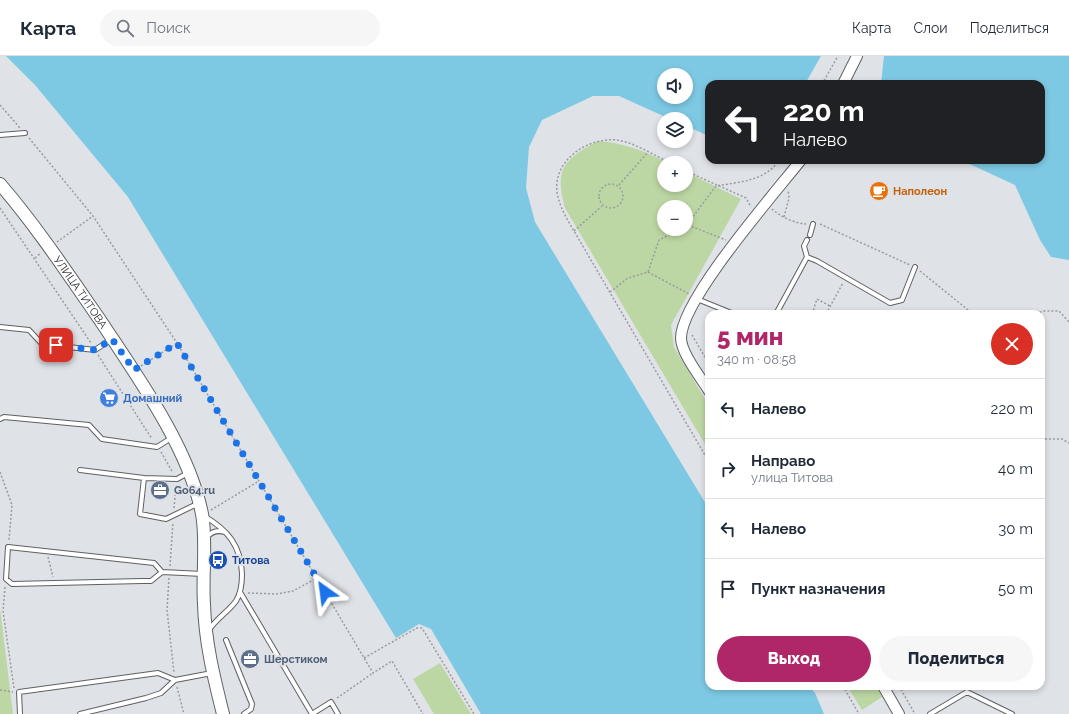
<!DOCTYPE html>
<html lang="ru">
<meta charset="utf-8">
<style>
:root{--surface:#fff;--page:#f6f6f7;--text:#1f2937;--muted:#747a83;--line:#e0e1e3;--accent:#af2769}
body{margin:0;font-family:Raleway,sans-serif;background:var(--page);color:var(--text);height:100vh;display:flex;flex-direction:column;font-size:15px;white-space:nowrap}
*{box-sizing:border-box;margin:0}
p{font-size:13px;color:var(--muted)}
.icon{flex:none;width:22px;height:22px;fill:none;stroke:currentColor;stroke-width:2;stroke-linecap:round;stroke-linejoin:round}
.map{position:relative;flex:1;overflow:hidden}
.drawer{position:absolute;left:705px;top:254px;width:340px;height:380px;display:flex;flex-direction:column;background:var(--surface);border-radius:12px;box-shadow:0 2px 6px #0003}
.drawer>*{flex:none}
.guide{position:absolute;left:705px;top:24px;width:340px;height:84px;border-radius:12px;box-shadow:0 2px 6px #0003;background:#202124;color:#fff;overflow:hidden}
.fabs{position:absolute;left:657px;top:12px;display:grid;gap:8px}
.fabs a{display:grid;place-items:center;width:36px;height:36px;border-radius:50%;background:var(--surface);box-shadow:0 2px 6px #0003;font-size:20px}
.pin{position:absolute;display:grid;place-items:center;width:34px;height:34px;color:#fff;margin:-17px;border-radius:8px;box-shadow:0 2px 6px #0006}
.me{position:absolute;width:44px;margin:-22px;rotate:329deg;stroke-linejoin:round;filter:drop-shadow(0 0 3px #0008)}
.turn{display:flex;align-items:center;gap:14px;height:84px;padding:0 12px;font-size:18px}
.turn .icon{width:52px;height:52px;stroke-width:2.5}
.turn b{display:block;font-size:28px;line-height:34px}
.round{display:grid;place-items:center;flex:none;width:42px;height:42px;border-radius:21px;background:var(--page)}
.headline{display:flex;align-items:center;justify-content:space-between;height:68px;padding:0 12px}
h1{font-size:24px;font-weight:800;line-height:30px;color:var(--accent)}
.primary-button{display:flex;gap:8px;margin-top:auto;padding:8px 12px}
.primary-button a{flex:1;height:46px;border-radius:24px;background:var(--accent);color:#fff;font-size:16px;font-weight:800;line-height:46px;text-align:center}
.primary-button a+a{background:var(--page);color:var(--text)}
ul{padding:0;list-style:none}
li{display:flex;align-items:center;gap:12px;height:60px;padding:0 12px;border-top:1px solid var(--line)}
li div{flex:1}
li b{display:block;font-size:15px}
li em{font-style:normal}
header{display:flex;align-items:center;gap:24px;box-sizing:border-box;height:56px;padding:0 20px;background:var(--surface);border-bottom:1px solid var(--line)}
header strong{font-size:19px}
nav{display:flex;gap:22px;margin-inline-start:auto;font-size:14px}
.search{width:280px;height:36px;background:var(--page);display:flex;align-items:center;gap:10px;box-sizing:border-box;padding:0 14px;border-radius:22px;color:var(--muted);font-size:15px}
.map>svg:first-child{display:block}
</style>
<header>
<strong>Карта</strong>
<div class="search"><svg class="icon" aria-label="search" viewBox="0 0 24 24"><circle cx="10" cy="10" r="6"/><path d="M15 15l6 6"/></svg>Поиск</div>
<nav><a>Карта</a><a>Слои</a><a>Поделиться</a></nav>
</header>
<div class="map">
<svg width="1069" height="658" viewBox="0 0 1069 658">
<rect width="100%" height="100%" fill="#dfe2e6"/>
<path fill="#bdd7a4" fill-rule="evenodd" d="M598,85C624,87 645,95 668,107H664V129H686V116L741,143L671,269L674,291L709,350V395L565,152C554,113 564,103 598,85ZM664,151H686V173H664Z
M0,552L13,658H0Z
M440,607L471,658H434L413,623Z
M847,630H876L882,641L862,654Z"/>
<path fill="#7dc9e4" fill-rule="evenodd" d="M6,0H821L805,28H709V80L686,70V63H670L619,40H593L542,64L529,91L526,132L535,166L706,448L709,457V630H808L815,637L824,658H481L431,573L419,568L396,582L128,141L35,29ZM664,19H686V41H664Z
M884,0H1069V204L1051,201L1040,184L1015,129L961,104H1041V28H881Z"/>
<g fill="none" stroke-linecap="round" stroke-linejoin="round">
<defs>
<path id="service" d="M0,79L25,77
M810,179L813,168
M807,184L804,190L807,201
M697,243L734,258
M776,258L807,201L817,205L890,247L902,244L915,211
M0,271L29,274L42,288L95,294L112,283
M0,363L4,361L89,369L102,383L157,391L173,381
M80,414L144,422L140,458L166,463L197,448
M144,422L177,423L188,417
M204,460C228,474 241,490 242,518C242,527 241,537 236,545C228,556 217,562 209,574
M207,481C212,475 218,474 225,476
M162,516L154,507L8,491L6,523L12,528L142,525H151L162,516L203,518
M240,536L312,658
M226,584L252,648L251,653L244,658
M20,658L19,636L158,617L175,624
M80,658L146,642L161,637L175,624L212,617
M312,658L331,646L338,658
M930,658L967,636L1012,658"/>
<path id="tertiary" d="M843,28L857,0
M709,335C701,322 681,297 681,282C681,244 775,137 801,104
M883,630L899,658"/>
<g id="secondary">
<path id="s1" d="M0,128C37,171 68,218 100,264C137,320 189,392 202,458C207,483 202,521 204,548C205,586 214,622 223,658"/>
</g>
</defs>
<use href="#service" stroke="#5e6164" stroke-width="6"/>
<use href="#tertiary" stroke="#5e6164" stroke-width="12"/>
<use href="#secondary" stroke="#5e6164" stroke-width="14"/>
<path stroke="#999c9f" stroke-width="1.5" stroke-dasharray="2 2" stroke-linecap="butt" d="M822,28L838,0
M0,49L20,72
M29,82L93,160L177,287L373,617L392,605L423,658
M670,107C656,100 633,86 617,84C588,81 553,104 557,136C559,150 567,163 574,175L709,406
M686,115L746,142L751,151
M599 140a12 12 0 1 1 24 0a12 12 0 1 1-24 0Z
M619,129L648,96
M0,152L91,287
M772,153C781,161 794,167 806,168
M784,161L789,142L788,134
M820,168L910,209
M688,169L726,184
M686,170L716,130C739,126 766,125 779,104
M574,175L602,150
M57,186L93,160
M35,202L41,197
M920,215L973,258
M648,216L689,238
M610,236L628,222L648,216L659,184L681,173
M812,258L817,243L830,250
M826,258L843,227
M1036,258L1043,255H1059L1069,266
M692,279L709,308
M98,299L152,383
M141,310L177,287
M1041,383H1062L1069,387
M161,396L173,417
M0,416L12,449L9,484
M174,452L176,430
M211,454L259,425
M48,501L53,521
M170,510L173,466
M169,522L167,554L174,617
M5,531L3,555L14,632
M248,537L277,538L293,535L317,522
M364,602L417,572H422L474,658
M843,630L859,658
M899,630L915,658
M177,631L184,658
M0,634L13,636
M337,642L373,617"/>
<use href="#service" stroke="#fff" stroke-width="4"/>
<use href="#tertiary" stroke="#fff" stroke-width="10"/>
<use href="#secondary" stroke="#fff" stroke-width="12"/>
</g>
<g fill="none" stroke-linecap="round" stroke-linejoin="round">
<path stroke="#1a73e8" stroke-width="7" stroke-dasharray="0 12.6" d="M56,289L95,294L112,283L134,314L177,287L325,536"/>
</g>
<defs>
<symbol id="cafe-disc" viewBox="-11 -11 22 22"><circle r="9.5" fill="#e8710a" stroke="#dfe2e6"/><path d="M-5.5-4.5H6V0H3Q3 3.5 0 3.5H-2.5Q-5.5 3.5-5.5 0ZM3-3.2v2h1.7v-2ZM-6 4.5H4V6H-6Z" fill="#fff"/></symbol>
<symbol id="supermarket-disc" viewBox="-11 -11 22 22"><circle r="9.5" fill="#3f7fe0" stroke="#dfe2e6"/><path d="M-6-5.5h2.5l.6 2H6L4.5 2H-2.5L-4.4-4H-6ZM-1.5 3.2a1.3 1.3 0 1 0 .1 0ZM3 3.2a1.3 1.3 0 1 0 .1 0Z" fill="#fff"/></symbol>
<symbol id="office-disc" viewBox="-11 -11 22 22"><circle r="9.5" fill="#5c6f8a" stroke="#dfe2e6"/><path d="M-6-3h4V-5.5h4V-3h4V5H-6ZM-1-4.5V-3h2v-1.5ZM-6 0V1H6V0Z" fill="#fff"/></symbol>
<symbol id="bus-disc" viewBox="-11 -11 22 22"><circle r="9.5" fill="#1a4fb4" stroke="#dfe2e6"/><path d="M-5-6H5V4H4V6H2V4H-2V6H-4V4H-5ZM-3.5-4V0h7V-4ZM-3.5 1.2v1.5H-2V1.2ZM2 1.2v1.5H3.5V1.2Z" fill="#fff"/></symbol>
</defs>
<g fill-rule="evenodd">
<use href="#cafe-disc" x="868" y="124" width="22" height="22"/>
<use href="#supermarket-disc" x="98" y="331" width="22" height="22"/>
<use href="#office-disc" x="149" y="423" width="22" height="22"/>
<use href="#bus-disc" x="207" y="493" width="22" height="22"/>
<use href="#office-disc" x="239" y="592" width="22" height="22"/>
</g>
<g text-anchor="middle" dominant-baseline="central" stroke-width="4" stroke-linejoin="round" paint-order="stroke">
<g font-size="11" font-weight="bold" fill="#c56008" stroke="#dfe2e6" text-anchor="start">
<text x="893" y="135">Наполеон</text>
</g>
<g font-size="11" fill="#2c2d2f" stroke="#dfe2e6">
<text stroke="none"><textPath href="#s1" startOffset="135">УЛИЦА ТИТОВА</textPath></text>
</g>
<g font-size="11" font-weight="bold" fill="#366cbe" stroke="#dfe2e6" text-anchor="start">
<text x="123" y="342">Домашний</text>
</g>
<g font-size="11" font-weight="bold" fill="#4e5e75" stroke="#dfe2e6" text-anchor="start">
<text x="174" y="434">Go64.ru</text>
<text x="264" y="603">Шерстиком</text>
</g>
<g font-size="11" font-weight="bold" fill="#164399" stroke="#dfe2e6" text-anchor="start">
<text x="232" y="504">Титова</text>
</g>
</g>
</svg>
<div class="fabs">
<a><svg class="icon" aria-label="sound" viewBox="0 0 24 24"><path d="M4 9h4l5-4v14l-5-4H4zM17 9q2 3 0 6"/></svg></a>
<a><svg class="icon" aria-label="layers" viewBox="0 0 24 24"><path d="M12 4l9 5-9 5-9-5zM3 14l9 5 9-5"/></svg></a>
<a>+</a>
<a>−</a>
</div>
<div class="pin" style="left:56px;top:289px;background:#d93025"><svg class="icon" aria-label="arrive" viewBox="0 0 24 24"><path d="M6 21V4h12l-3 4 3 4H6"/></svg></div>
<svg class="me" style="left:325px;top:536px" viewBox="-20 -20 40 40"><path d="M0-17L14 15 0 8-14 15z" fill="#1a73e8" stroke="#fff" stroke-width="4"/></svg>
<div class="guide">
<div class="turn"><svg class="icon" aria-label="left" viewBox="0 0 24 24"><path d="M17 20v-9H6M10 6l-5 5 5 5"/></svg><div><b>220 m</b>Налево</div></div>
</div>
<section class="drawer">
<div class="headline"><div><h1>5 мин</h1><p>340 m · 08:58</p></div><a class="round" style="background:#d93025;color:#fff"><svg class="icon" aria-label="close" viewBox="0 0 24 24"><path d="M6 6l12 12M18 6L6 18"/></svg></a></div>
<ul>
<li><svg class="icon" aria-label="left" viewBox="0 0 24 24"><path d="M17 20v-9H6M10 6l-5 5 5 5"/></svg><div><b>Налево</b></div><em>220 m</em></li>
<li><svg class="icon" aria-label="right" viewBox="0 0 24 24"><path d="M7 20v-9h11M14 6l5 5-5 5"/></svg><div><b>Направо</b><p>улица Титова</p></div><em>40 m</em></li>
<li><svg class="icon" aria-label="left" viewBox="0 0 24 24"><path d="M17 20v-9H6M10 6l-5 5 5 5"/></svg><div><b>Налево</b></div><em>30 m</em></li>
<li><svg class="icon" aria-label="arrive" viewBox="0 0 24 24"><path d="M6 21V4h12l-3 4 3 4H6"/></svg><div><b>Пункт назначения</b></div><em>50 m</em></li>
</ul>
<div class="primary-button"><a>Выход</a><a>Поделиться</a></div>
</section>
</div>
